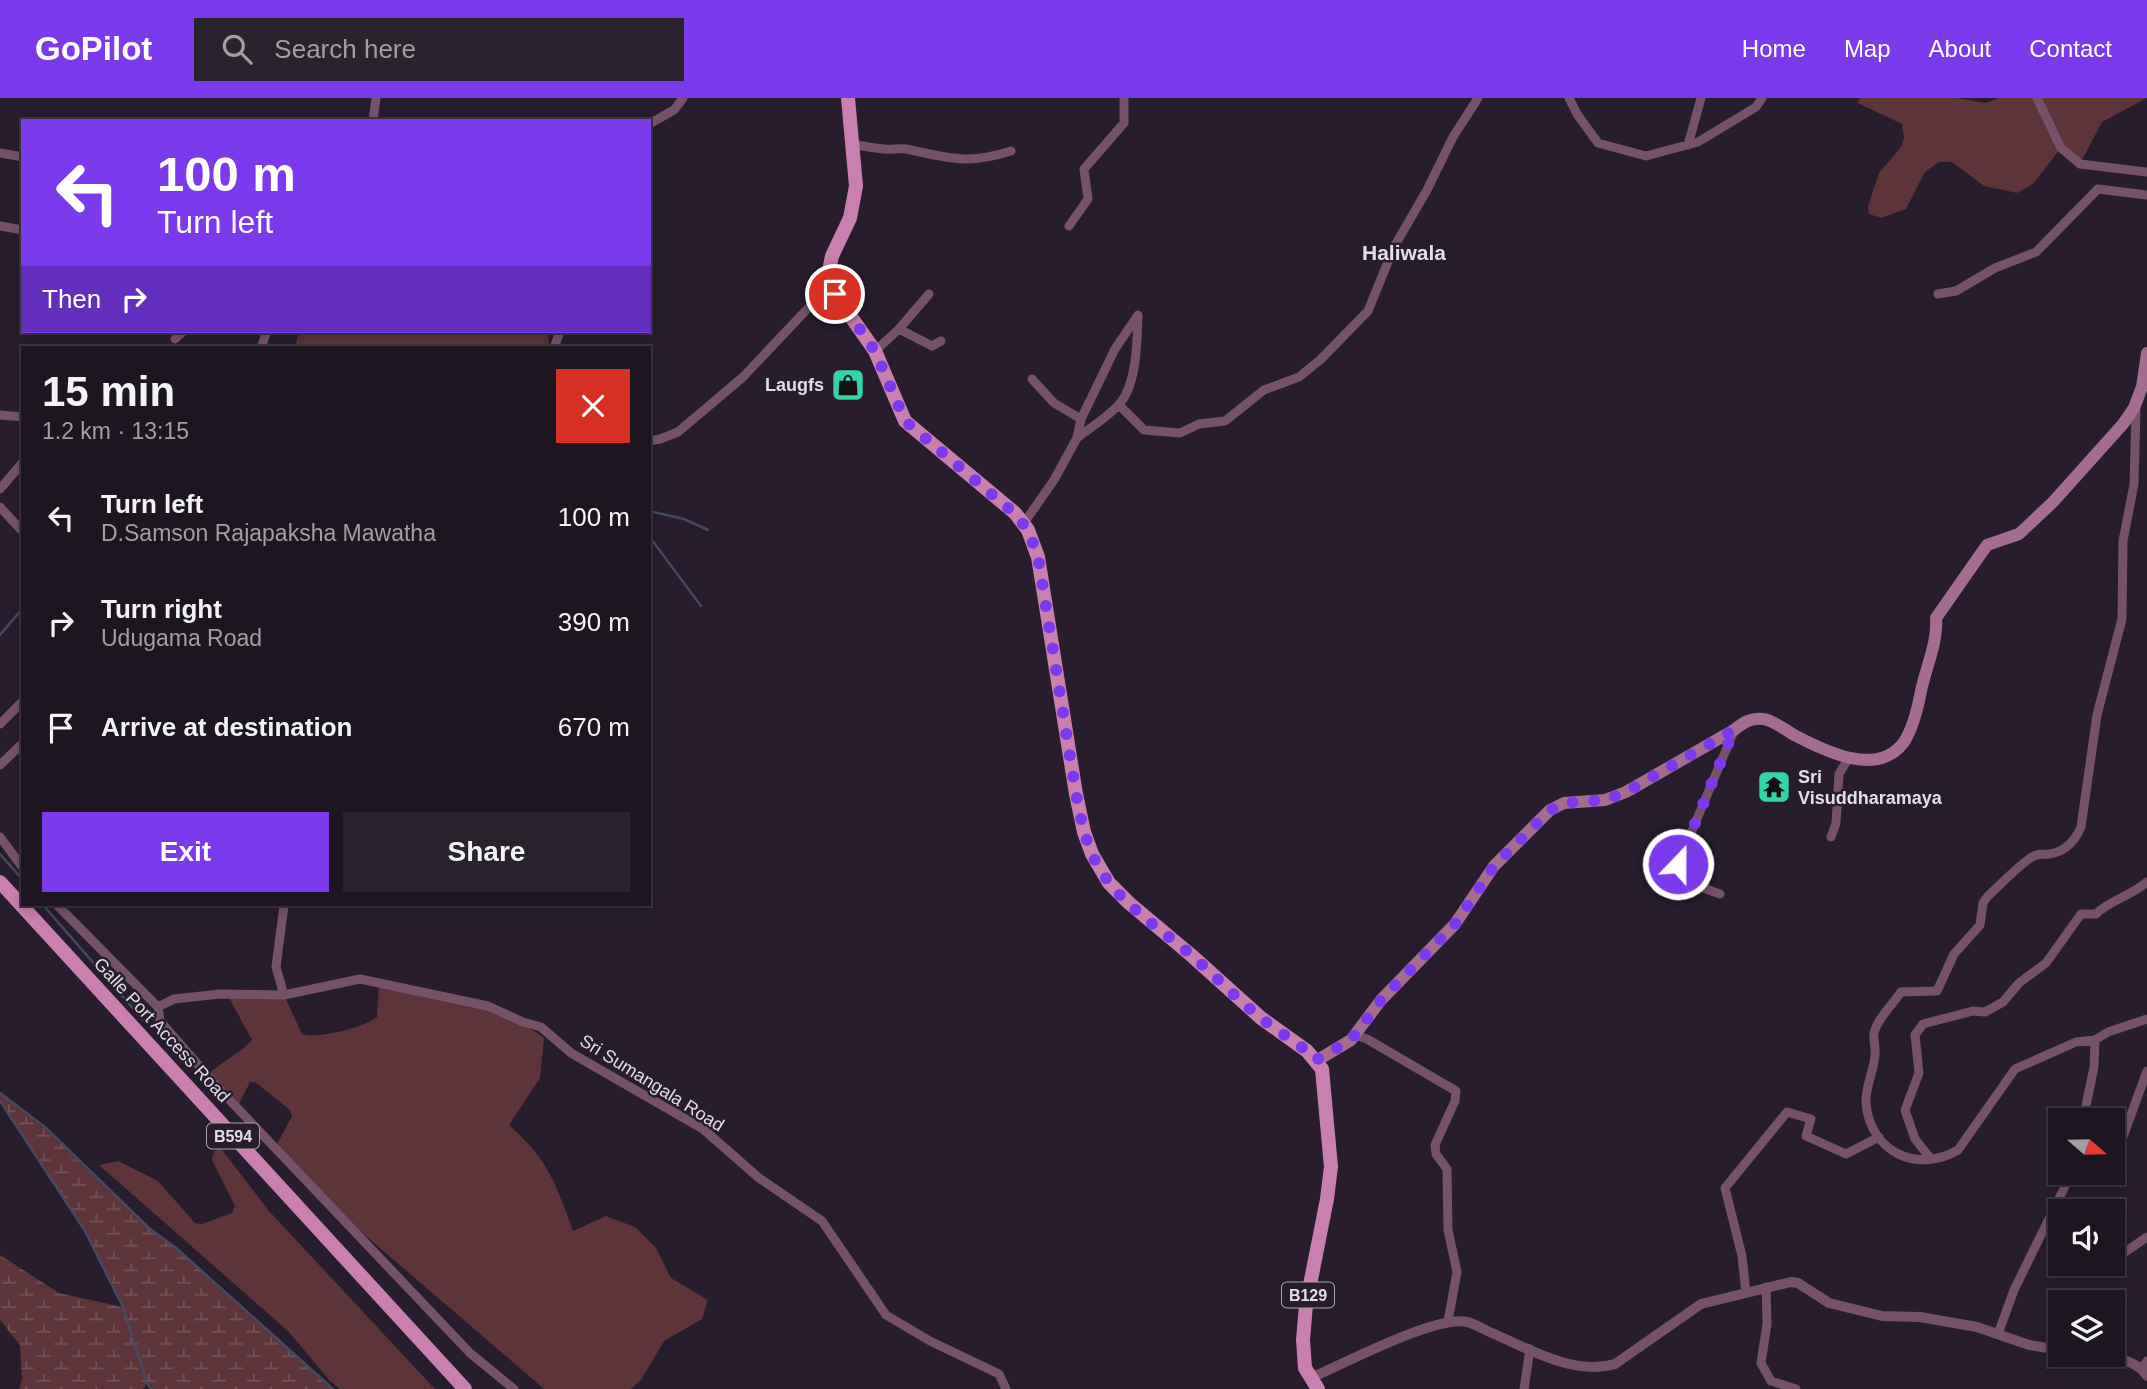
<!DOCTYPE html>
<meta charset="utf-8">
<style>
:root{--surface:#1d1621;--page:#2a232e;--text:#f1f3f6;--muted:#a09fa5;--line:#3b353f;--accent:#7c3aed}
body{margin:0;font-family:Arial,sans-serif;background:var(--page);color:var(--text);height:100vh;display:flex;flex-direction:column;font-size:26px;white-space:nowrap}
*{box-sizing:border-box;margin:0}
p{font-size:23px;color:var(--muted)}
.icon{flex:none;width:38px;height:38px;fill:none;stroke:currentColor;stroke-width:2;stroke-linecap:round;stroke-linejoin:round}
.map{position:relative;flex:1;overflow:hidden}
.side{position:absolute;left:21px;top:248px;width:630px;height:560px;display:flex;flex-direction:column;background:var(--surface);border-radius:0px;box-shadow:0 4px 10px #0003,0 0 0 2px var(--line)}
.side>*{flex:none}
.hud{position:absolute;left:21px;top:21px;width:630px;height:214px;border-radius:0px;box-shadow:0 4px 10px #0003,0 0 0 2px var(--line);background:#7c3aed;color:#fff;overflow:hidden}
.needle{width:46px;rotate:110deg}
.controls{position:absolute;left:2048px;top:1010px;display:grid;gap:14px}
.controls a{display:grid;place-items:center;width:77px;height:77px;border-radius:0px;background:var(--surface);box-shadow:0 4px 10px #0003,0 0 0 2px var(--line);font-size:35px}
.pin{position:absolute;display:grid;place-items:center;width:60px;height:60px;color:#fff;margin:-30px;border:4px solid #fff;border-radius:50%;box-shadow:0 2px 7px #0007}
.me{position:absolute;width:77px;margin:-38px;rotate:22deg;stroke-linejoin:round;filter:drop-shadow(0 0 5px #0008)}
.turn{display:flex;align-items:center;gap:24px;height:147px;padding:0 21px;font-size:32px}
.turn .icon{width:91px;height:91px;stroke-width:2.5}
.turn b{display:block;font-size:49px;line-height:60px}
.then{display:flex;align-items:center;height:66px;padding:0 21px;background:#0003;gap:14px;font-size:26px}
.round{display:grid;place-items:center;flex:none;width:74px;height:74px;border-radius:0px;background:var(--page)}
.overview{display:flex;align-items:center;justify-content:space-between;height:119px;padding:0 21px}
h1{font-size:42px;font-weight:600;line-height:52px}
.cta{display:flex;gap:14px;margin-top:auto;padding:14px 21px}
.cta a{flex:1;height:80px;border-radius:0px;background:var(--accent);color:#fff;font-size:28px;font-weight:600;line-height:80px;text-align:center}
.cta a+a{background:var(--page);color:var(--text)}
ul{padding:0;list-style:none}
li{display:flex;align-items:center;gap:21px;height:105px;padding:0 21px}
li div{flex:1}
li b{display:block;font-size:26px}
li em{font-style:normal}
header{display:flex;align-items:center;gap:42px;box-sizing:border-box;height:98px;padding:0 35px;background:var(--accent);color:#fff}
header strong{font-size:33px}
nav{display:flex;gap:38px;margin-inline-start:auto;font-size:24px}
.search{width:490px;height:63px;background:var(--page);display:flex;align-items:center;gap:18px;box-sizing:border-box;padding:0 24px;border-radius:0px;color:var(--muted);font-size:26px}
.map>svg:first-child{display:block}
</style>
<header>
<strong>GoPilot</strong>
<div class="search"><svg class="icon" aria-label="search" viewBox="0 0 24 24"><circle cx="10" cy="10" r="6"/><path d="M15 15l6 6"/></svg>Search here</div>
<nav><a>Home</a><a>Map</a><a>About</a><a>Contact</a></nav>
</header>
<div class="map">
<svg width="2147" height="1291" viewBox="0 0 2147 1291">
<defs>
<pattern id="wetland-marsh" width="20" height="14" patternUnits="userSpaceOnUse" patternTransform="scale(1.75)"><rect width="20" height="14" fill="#5c343a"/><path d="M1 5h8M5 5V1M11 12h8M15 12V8" fill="none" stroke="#735156"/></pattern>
</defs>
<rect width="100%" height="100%" fill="#271d2c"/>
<path fill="#5c343a" d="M1860,0H1956L1985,5L1999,0H2147L2102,24L2080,66L2061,50L2033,86L2017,95L1984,88L1952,64H1939L1925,74L1906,111L1881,120L1869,116L1868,108L1879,75L1901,49L1904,40L1902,26L1858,5Z
M299,233H548L549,250H295Z
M379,884L511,917L544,940L540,980L509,1027C548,1061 556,1086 573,1133L606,1118L635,1129L656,1150L671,1180L708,1202L702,1221L664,1243L641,1282L631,1291H544L331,1108L276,1048L292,1018L290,1012L255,984H250L237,1010L207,976L244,950L252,942L227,896L284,897L302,936C319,941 363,930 377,919Z
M219,1048L269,1113L435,1291H340L329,1282L288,1233L99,1067L118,1063L158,1083L195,1125L202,1126L232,1115L235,1108L212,1062L213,1056Z"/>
<path fill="url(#wetland-marsh)" d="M0,995L45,1029L150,1131L175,1149L333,1291H151L147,1286L143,1291H19L22,1281L20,1247L0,1222V1157L59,1195L122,1209L85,1133L0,1003Z"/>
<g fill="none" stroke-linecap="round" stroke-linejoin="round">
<path stroke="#444961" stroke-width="2.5" d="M649,413L684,421L708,432
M649,438L701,508
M0,537L23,510
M0,756L23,782
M43,807L144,923
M0,995L45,1029L150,1131L175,1149L333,1291
M0,1003L85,1133L123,1209L147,1285L151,1291"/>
<path stroke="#755268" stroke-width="9" d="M1569,0L1577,16L1598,45L1646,58L1698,44L1756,9L1762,0
M2037,0L2061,50L2080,66L2147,74
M373,23L376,0
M649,26L674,12L683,0
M851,46C862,48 873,50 884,51C891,52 899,50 906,51C949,60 967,67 1011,53
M1688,47L1701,0
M0,55L23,59
M0,128L23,132
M1069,128L1088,101L1084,71L1124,25V0
M1938,196L1956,193L1995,170L2036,154L2098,91L2147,97
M899,231L929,196
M175,241L184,233
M261,250L267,233
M554,250L560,233
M875,253L899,231L932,248L941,243
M1032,281L1054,305L1081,321
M1119,307L1144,332L1180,335L1199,326L1225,323L1264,292L1299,279L1320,262L1368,213L1394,149L1427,92L1453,39L1478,0
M2134,310L2136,313L2134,386L2123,443L2122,521L2097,617L2081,729C2075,743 2065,754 2049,756C2040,757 2037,755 2029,761C2014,772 2001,786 1988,798L1983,805L1980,827L1954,856L1937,893L1901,894C1893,906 1877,921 1874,935C1873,942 1876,950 1875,957C1874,973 1865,989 1866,1005C1870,1054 1917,1076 1958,1052L2015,971L2076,944L2095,942L2108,934L2147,921
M0,317L23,319
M649,343L660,341L678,334L743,279L831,186
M0,391L23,364
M0,409L23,434
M1024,425L1054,382L1077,340L1081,321L1115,251L1138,217C1137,242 1137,284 1121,304C1110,318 1091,329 1077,340
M0,626L23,603
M0,667L23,645
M0,739L23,770
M1831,739L1836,725L1839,676L1848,661
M1720,796L1678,781L1676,778L1678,766L1734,633
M57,807L158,909L160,923L221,993L470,1255L514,1291
M284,807L276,869L284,897
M158,909L174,901L220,896L284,897L360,881L488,908L523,924L541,929L571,955L703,1031L759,1080L822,1123L886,1217L930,1243L999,1276L1006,1291
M1352,941L1358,938L1367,941L1456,993L1455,1003L1435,1047L1436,1056L1447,1071L1448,1132L1457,1174L1448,1223
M2083,1022L2094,969L2095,942
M2112,1057L2120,1047L2147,973
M1931,1061L1915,1041L1905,1012L1919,975L1915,937L1923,926L1973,913L1985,914L2003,904L2019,885L2046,865L2081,816H2096C2110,802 2131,798 2147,784
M2112,1163L2147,1139
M2097,1172L2108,1166
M1766,1189L1767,1226L1761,1265L1771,1283L1796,1291
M1746,1195L1742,1158L1725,1090L1787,1014L1811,1021L1806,1038L1846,1056L1879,1039
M1998,1236L2014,1192L2072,1074
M2142,1270L2147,1263
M1524,1291L1530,1251"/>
<path stroke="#755268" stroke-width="10" d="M2095,1256C2113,1258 2138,1263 2147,1278
M1311,1280C1343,1266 1436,1217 1467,1224C1476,1226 1484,1232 1492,1235C1529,1251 1574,1278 1615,1266L1701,1206L1791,1184L1798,1185L1829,1205L1882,1218L1920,1219L1977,1229L2029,1247L2060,1252"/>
<path stroke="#a46c8f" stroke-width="12" d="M1316,963L1351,942L1381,902L1455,826L1494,768L1550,712L1564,705L1605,702L1626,694L1734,632C1744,624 1750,620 1763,621C1774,622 1786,633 1796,638C1825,653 1878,680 1904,644C1913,630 1918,609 1921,593C1926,569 1938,544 1936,520L1987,447L2019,436L2053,404L2123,326L2134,310L2142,289L2147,255"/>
<path stroke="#c980ae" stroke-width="14" d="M848,0L856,88L850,120L832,158L829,173L835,196L875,253L905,323L1015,415L1028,432L1038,459L1076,696L1084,734L1092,756L1109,785L1129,805L1191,857L1261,920L1307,953L1322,971L1331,1069L1327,1101L1306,1207L1303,1242L1305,1270L1318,1291
M0,784L465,1291"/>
</g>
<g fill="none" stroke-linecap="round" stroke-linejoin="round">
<path stroke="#7c3aed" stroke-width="12" stroke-dasharray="0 21.6" d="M835,196L875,253L905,323L1014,415L1028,432L1038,459L1076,696C1081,721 1085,745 1098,768C1119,805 1158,829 1190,856C1214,877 1236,900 1261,920C1279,935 1300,945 1316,962L1351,942L1381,902L1455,826L1494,768L1550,712L1564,705L1605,702L1626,694L1734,632L1678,766"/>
</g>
<defs>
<symbol id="shop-square" viewBox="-11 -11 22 22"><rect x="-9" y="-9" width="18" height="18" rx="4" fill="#33d4a8" stroke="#271d2c"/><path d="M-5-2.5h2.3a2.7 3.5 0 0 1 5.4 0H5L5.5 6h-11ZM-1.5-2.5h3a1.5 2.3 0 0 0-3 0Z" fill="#111"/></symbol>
<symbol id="temple-square" viewBox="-11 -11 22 22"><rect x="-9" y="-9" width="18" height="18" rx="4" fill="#33d4a8" stroke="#271d2c"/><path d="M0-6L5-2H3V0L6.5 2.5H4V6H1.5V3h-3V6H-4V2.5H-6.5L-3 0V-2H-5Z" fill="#111"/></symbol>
</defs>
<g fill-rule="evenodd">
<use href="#shop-square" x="829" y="268" width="38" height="38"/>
<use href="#temple-square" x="1755" y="670" width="38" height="38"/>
</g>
<g text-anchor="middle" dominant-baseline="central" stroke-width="5" stroke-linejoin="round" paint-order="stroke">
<g fill="#271d2c" stroke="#aba3af" stroke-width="2">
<rect x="207" y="1025.5" width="52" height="25" rx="5"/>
<rect x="1282" y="1184.5" width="52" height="25" rx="5"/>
</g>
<g font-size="16" font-weight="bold" fill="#e3dde7">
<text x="233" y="1038">B594</text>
<text x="1308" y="1197">B129</text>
</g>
<g font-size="18" font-weight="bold" fill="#e3dde7" stroke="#271d2c" text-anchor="end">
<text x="824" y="287">Laugfs</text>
<text x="1798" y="679" text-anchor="start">Sri<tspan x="1798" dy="21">Visuddharamaya</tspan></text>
</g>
<g font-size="18" fill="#e3dde7" stroke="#271d2c">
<text transform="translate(162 932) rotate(47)">Galle Port Access Road</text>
<text transform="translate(652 985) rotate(32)">Sri Sumangala Road</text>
</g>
<g font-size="21" font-weight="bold" fill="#e3dde7" stroke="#271d2c">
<text x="1404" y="154">Haliwala</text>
</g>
</g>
</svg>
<div class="controls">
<a><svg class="needle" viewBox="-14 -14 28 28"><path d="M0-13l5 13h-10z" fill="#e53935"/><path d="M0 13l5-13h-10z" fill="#a09fa5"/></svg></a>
<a><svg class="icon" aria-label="sound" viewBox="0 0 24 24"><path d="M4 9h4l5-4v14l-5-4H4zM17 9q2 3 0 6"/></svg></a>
<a><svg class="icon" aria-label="layers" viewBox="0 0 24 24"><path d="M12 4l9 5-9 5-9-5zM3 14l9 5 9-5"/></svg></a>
</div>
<div class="pin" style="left:835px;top:196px;background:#d93025"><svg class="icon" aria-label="arrive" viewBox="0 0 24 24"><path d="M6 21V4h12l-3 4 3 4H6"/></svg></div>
<svg class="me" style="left:1678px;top:766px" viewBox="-20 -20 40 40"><circle r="17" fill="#7c3aed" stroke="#fff" stroke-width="3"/><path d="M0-11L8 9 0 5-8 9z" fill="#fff"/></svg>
<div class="hud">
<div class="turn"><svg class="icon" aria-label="left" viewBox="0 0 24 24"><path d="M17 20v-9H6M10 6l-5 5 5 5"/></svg><div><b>100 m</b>Turn left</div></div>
<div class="then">Then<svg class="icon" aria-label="right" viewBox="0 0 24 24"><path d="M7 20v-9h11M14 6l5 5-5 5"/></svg></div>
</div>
<section class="side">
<div class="overview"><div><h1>15 min</h1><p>1.2 km · 13:15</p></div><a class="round" style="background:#d93025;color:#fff"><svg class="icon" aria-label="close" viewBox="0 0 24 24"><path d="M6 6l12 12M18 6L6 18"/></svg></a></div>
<ul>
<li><svg class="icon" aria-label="left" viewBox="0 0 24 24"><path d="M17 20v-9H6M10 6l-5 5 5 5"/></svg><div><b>Turn left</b><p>D.Samson Rajapaksha Mawatha</p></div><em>100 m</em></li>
<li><svg class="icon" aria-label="right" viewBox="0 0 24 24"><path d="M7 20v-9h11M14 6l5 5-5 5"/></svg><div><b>Turn right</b><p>Udugama Road</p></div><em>390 m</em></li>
<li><svg class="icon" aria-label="arrive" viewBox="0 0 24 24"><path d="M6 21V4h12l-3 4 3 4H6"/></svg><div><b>Arrive at destination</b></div><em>670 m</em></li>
</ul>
<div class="cta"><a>Exit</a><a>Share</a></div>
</section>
</div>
